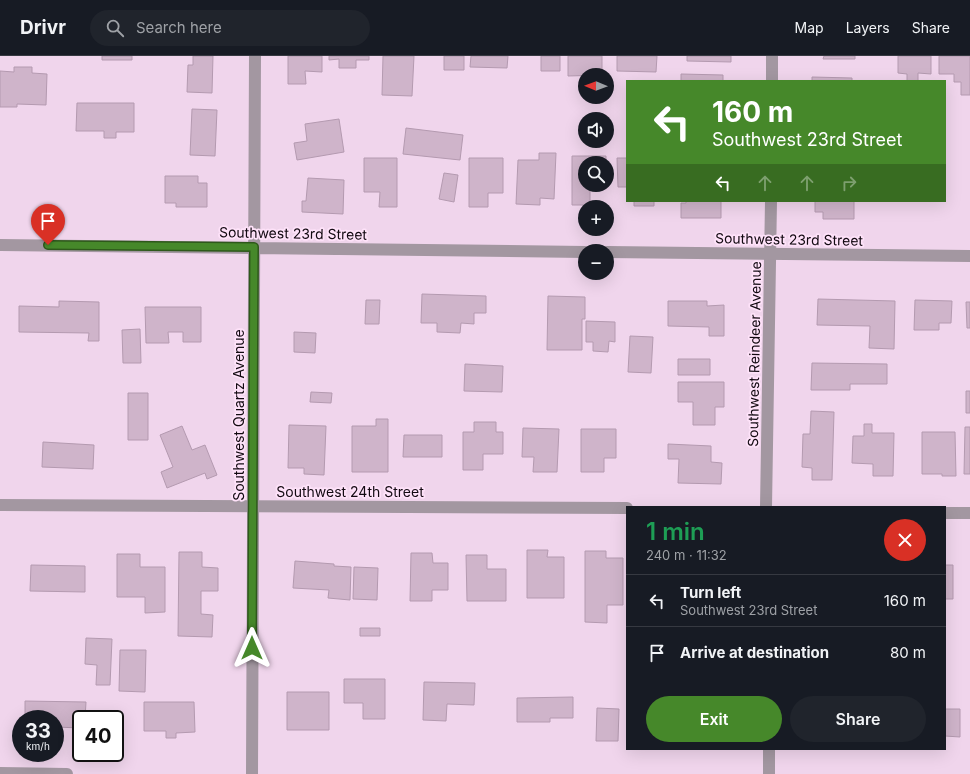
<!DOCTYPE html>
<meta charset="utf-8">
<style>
:root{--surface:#171b24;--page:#20242c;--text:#f1f3f6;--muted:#9ea1a6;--line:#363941;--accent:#46882a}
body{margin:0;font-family:Inter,sans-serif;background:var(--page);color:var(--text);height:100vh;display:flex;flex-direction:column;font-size:15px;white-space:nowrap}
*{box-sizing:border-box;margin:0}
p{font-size:13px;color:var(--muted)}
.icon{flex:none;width:22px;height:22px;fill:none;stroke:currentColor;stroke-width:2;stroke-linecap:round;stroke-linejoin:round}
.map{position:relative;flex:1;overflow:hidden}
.drawer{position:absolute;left:626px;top:450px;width:320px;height:244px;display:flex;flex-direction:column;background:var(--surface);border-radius:0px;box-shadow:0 4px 16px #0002}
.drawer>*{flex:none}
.guide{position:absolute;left:626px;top:24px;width:320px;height:122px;border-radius:0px;box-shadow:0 4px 16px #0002;background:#46882a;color:#fff;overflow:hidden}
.needle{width:26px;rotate:271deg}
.tools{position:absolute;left:578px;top:12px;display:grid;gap:8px}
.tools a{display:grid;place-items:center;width:36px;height:36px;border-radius:50%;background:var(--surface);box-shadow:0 4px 16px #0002;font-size:20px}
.speed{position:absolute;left:12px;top:654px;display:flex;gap:8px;font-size:20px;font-weight:700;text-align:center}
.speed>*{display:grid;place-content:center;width:52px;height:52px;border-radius:50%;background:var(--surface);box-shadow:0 4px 16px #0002;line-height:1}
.speed small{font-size:10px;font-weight:400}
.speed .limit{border:2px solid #111;border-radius:6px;background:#fff;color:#111}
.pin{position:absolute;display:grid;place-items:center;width:34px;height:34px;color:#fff;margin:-41px -17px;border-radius:50% 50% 50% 0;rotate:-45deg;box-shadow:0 0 4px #0007}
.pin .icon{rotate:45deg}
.me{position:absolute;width:44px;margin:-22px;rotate:0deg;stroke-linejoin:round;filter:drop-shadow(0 0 3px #0008)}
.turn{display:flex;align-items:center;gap:14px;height:84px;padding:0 20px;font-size:18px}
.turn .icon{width:52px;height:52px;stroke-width:2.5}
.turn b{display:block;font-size:28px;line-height:34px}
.lanes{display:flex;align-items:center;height:38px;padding:0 20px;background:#0003;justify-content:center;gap:20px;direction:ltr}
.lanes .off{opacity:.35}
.round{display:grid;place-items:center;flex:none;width:42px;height:42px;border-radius:21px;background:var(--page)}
.overview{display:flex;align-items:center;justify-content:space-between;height:68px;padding:0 20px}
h1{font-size:24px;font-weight:600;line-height:30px;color:#1e9e55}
.primary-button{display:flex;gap:8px;margin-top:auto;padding:8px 20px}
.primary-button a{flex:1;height:46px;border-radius:24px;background:var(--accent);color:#fff;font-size:16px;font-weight:600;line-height:46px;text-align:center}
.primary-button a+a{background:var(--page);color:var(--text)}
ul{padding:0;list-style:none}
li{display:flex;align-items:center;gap:12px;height:52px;padding:0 20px;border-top:1px solid var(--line)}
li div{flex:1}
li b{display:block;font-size:15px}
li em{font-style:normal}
header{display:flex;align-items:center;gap:24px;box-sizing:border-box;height:56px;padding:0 20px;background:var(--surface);border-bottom:1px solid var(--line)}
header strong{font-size:19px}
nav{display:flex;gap:22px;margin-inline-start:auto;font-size:14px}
.search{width:280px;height:36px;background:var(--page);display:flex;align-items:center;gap:10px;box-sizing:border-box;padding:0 14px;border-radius:22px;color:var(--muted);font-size:15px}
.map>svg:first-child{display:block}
</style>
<header>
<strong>Drivr</strong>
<div class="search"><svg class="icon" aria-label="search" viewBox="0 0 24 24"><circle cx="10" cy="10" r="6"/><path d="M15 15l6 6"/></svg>Search here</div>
<nav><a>Map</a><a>Layers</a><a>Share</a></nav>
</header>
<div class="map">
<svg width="970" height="718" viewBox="0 0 970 718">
<rect width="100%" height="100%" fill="#f0d5ec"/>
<path fill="#cfb4ca" stroke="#b49ab0" d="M102,0H132V4H102Z
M193,0H213L212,37L187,36L188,9H193Z
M288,0H322V16L305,15L306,28H288Z
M329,0H369V4H356V12H339V3L329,4Z
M383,0H414L412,40L382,39Z
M444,0H464V14H444Z
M471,0H508L507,12L470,11Z
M541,0H560V15H541Z
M568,0H602V19L568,20Z
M617,0H657L656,16L617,15Z
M687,0H731V6L687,5Z
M824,0H855V3H823Z
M898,0H931V18L918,17V25H907V18L898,17Z
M939,0H970V39H961V26H954V18H939Z
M14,11H32V17L47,18L46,49L17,48V51H0V15L14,16Z
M681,18L723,19V25H681Z
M812,21L852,22V25H812Z
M77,47H134V76H116V82H104V75H76Z
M192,53L217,54L215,100L190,99Z
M339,63L344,96L297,104L294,87L307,85L305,68Z
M406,72L463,79L460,104L403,98Z
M539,97H556L554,143L540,142V149L516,148L518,104H539Z
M572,100H606V107H585V129H606V132H590V149H572Z
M364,102H397V151H379L380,136H364Z
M469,102H503V137H488V151H469Z
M617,102H627V131H618Z
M444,117L458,119L454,146L439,143Z
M165,120H198V127H207V151H176V147H165Z
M308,122L344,124L343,158L302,156V145H306Z
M634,145H654V150H634Z
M686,145H721V162H681V147H686Z
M815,145H854V163H823V156H815Z
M422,238L486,240V257H474V268L461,267L460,277L437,276V267H421Z
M548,240L585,241V263H582V294H547Z
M818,243L895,245L894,293L869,292L870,270L817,269Z
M366,244H380L379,268H365Z
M915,244L952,245L951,267H939V274H914Z
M59,245L99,246V285H88L89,277L19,276V250L59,251Z
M668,245H707V250L724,249V280H709V271L668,270Z
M966,246H970V272H967Z
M145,251H201V286H183V276H168L169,287H146Z
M586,265L615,266V286L609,285L608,296L593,295V286H586Z
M140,273L141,307H123L122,274Z
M294,276L316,277L315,297L294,296Z
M630,280L653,281L651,317L628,316Z
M678,303H710V319H678Z
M812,307L887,308V328H850V334H811Z
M465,308L503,310L502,336L464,335Z
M678,326H724V351H715V369H693V346H678Z
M966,335H970V357H966Z
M311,336L332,337L331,347L310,346Z
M128,337H148V384H128Z
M811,355L834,356L832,424H812V412L802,411L803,378H810Z
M376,363H388V416H352V370H376Z
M474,366H496V376H503V398H483V414H463V376H474Z
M864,368H872V377H894L893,420H873V408L852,407L853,380H864Z
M289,369L326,370L324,419L304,418V412H288Z
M182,370L192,394L205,389L217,419L207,423L205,417L167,432L161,416L173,411L160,379Z
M965,371H970V418H964Z
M523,372L559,373L557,416H533L534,401H522Z
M581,373H616V402H604V416H581Z
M922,376H955L956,420H942V418H922Z
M404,379H442V401H403Z
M43,386L94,389L93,413L42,411Z
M668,388L711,390V406L722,407L721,428L678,427L679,403H668Z
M527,494H548L547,501H564V542H527Z
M585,495H606V502H623V549H607V567L585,566Z
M179,496H202V511L218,512V535H201V558L213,559L212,581L178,580Z
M411,497H432L433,507H448V534H432V545H410Z
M117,498H140V511H165V556L145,557V541H117Z
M466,499H487V513H506V545H467Z
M295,505L334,508V510L351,511L350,544L328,542L329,534L293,532Z
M31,509L85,510V536L30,535Z
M945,509H953V543H945Z
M354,511L378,512L377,544L353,543Z
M360,572H380V580H360Z
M86,582L112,583L110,629H96L97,609L85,608Z
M120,594H146L145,636L119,635Z
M344,623H385V663H363V647H344Z
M424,626L475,627L474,649L447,648L446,665L423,664Z
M287,636H329V674H287Z
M573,641V662H550V666H517V642Z
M25,645L86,646L85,663H81V672L55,671V663H25Z
M144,646H194L195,676L176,677V682H166V675H144Z
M597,652L619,653L618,685H596Z
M945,653H960V681L945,680Z"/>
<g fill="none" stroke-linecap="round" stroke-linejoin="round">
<path stroke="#a397a1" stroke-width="12" d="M772,25V0
M0,449L627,452
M766,451L771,145
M945,457H970
M769,693V718
M0,717L67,718"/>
<path stroke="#a397a1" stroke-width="12" d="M0,189L585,196
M607,196L970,200
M252,718L255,0"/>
</g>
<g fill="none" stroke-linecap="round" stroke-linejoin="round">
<defs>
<path id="route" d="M48,189L254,191L252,592"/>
</defs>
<use href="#route" stroke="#2e581b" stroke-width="10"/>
<use href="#route" stroke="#46882a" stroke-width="7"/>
</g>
<g text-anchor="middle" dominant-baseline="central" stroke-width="3.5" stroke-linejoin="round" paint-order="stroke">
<g font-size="14" fill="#120911" stroke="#fee2f9">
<text transform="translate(293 177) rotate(1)">Southwest 23rd Street</text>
<text transform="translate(789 183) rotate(1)">Southwest 23rd Street</text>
<text transform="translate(754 298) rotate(-89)">Southwest Reindeer Avenue</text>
<text transform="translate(238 359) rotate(-90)">Southwest Quartz Avenue</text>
<text x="350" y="435">Southwest 24th Street</text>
</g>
</g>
</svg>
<div class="tools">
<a><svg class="needle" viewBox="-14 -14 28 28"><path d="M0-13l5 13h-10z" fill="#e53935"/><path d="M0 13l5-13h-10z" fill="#9ea1a6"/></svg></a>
<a><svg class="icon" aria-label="sound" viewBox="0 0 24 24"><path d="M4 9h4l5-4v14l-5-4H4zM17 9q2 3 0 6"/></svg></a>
<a><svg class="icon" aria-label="search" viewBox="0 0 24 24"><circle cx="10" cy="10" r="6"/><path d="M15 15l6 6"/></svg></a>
<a>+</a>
<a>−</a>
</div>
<div class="speed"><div>33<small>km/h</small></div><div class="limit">40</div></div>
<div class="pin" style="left:48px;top:189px;background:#d93025"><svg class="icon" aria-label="arrive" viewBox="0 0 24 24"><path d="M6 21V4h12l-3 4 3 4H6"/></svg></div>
<svg class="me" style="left:252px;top:592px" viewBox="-20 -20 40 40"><path d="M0-17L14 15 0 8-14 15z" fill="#46882a" stroke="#fff" stroke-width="4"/></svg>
<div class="guide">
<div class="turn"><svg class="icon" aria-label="left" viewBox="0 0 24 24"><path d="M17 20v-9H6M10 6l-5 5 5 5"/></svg><div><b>160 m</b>Southwest 23rd Street</div></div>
<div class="lanes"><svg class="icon" aria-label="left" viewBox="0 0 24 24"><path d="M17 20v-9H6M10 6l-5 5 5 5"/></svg><svg class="icon off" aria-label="ahead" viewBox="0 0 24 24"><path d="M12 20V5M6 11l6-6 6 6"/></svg><svg class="icon off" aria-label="ahead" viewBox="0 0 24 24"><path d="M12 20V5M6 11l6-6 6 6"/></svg><svg class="icon off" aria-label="right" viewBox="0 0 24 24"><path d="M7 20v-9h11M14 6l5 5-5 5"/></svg></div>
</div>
<section class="drawer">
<div class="overview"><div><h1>1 min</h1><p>240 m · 11:32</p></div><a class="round" style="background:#d93025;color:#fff"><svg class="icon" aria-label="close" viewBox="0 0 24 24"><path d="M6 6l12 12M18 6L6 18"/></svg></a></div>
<ul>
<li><svg class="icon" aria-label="left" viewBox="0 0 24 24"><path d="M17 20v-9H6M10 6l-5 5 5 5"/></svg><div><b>Turn left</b><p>Southwest 23rd Street</p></div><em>160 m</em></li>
<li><svg class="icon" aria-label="arrive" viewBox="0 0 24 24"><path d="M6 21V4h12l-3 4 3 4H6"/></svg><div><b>Arrive at destination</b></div><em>80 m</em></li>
</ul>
<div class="primary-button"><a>Exit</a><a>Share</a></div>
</section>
</div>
